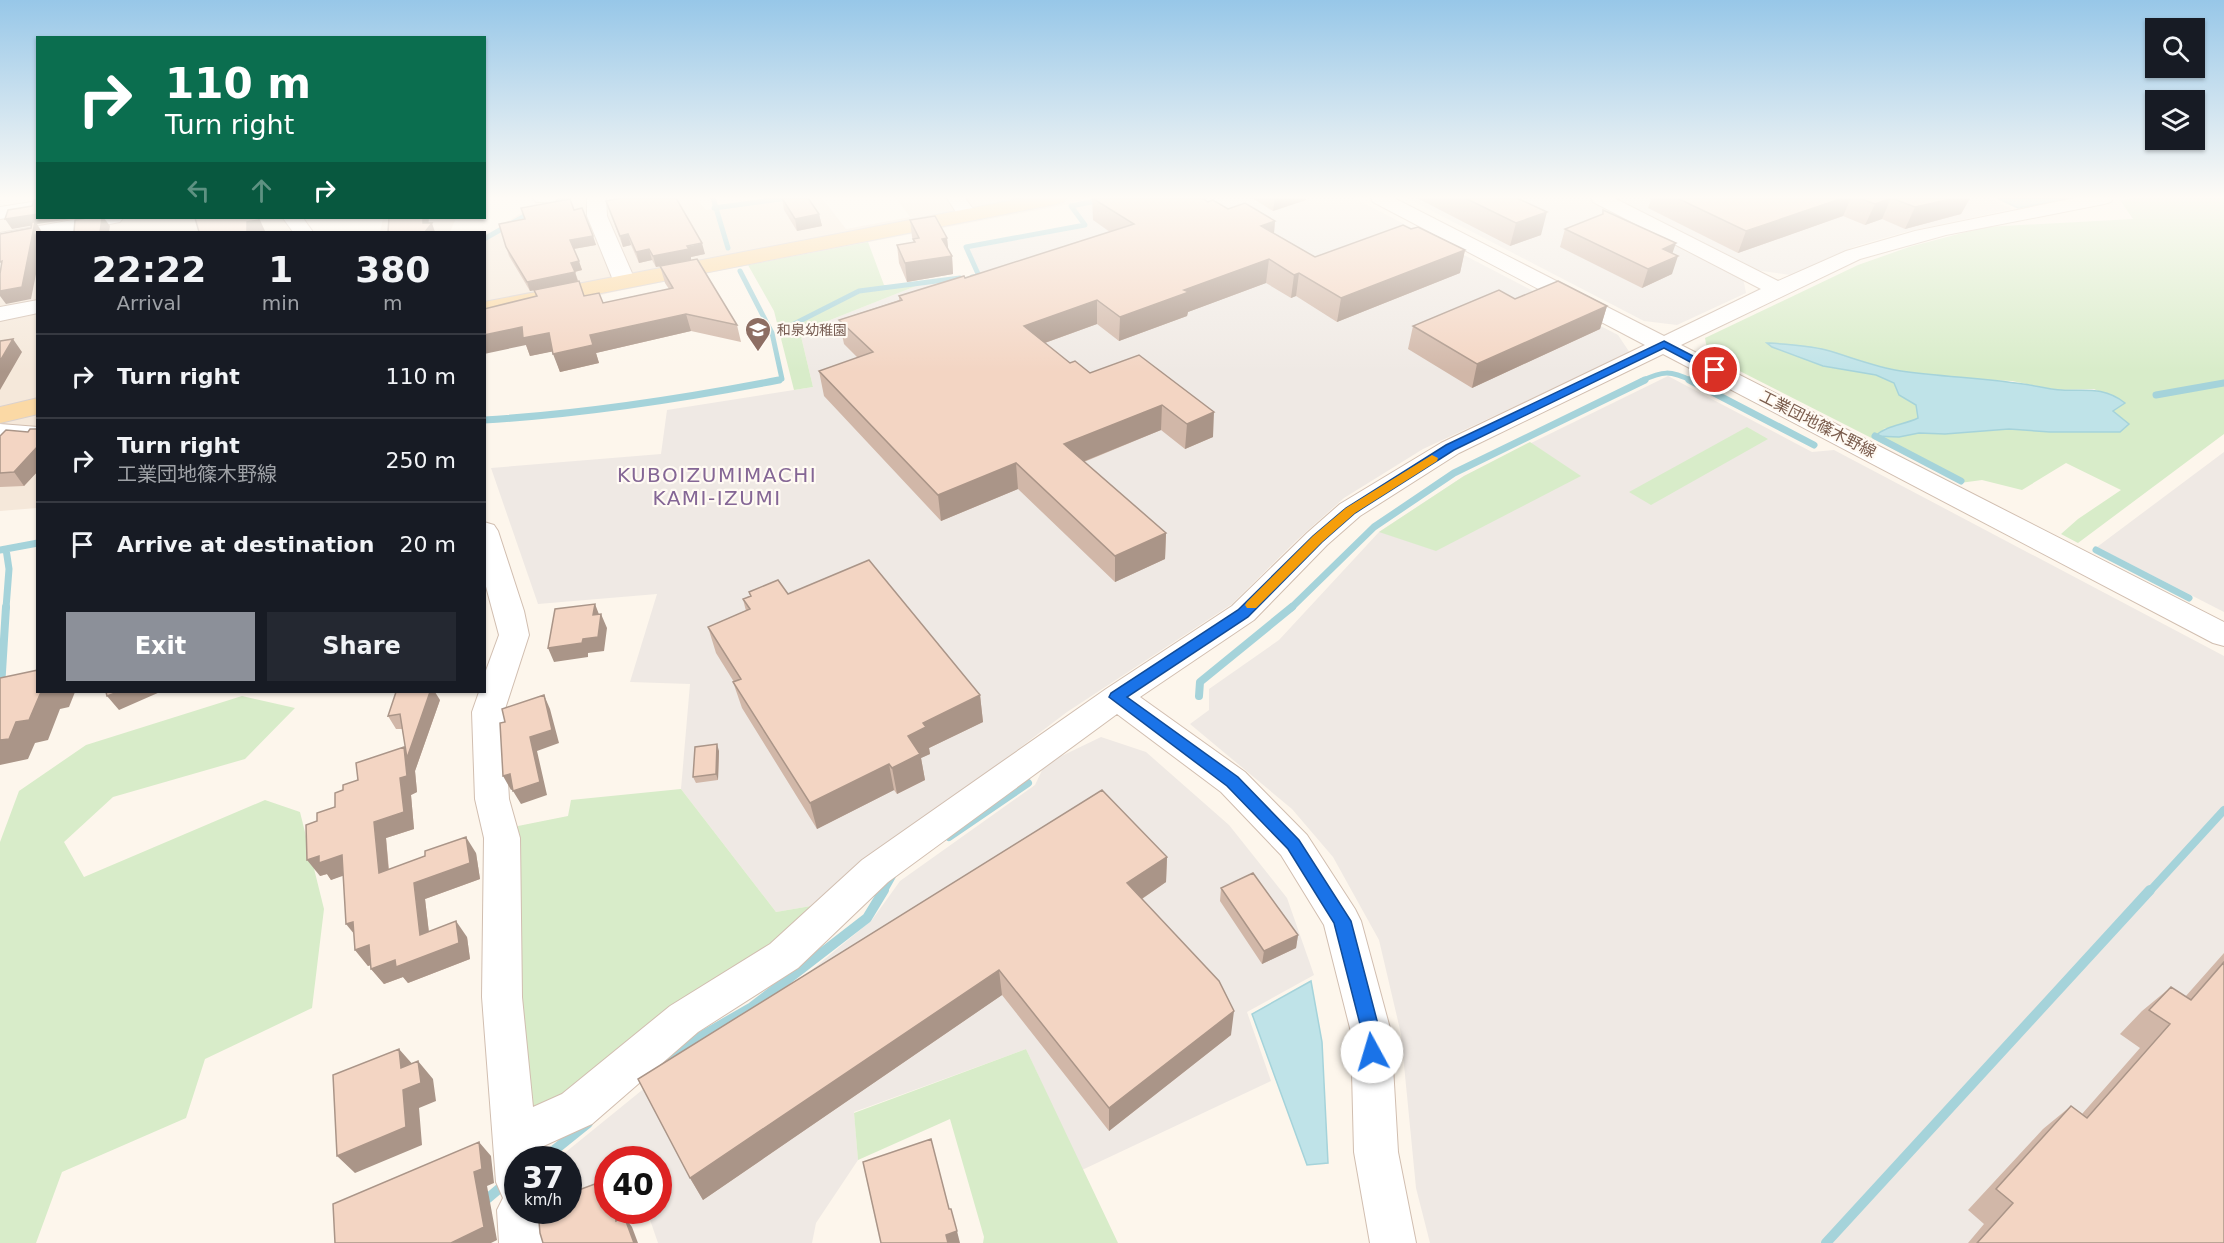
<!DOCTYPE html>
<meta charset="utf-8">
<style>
:root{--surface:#171b24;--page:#242831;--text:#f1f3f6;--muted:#9ea1a6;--line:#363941;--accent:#8c9099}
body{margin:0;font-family:"DejaVu Sans","Noto Sans JP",sans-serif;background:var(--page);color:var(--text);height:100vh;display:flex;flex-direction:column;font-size:22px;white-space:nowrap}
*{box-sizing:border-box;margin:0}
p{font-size:20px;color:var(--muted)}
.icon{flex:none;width:33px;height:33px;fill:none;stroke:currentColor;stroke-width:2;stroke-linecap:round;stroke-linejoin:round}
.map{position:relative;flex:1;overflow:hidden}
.side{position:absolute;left:36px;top:231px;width:450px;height:462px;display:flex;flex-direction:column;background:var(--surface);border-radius:0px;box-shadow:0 2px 4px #0004}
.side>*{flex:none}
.banner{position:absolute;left:36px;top:36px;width:450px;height:183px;border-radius:0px;box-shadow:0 2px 4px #0004;background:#0b6e4f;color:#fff;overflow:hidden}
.tools{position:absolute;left:2145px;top:18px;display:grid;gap:12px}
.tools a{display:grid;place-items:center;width:60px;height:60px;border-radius:0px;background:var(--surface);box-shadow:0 2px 4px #0004;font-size:30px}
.speed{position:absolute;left:504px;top:1146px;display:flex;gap:12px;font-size:30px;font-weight:700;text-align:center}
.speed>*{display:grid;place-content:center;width:78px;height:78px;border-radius:50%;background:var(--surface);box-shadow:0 2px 4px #0004;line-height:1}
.speed small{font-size:15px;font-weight:400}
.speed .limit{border:9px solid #d22;background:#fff;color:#111}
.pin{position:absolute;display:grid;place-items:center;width:51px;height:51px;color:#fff;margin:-26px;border:3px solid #fff;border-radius:50%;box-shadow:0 2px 6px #0007}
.me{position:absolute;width:66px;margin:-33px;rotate:354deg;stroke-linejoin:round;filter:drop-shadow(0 0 4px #0008)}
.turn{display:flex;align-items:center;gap:21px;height:126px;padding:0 30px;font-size:27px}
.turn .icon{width:78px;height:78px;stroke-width:2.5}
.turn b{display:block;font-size:42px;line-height:51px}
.lanes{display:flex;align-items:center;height:57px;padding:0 30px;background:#0003;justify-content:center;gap:30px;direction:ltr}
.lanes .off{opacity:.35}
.eta{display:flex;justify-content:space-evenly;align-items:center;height:102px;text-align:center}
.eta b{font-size:36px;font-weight:700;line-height:42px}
.cta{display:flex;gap:12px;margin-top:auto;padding:12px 30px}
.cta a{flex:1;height:69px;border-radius:0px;background:var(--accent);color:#fff;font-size:24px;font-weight:700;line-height:69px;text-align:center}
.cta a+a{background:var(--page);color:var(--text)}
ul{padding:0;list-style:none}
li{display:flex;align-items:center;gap:18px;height:84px;padding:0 30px;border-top:2px solid var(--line)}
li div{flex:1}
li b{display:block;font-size:22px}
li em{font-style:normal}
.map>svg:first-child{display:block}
</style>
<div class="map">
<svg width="2224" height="1243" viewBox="0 0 2224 1243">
<rect width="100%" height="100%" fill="#fdf6ec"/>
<path fill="#f5e8da" d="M544,198H602L604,205L648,198H696L706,210L801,198H822L846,229L910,217L896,198H1085L1070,204L748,265L609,293L485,327V236Z
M0,210L38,218H304L313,232H38L37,508L0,511Z
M383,218H456L450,232H380Z"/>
<path fill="#efe9e4" d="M1103,198H1354L1618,335L1630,353L1423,449L1344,498L1297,540L1232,604L1067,712L811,906L776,912L681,789L690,684L630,682L657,594L538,604L491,468L661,454L667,410L813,387L800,332L916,286L982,278L969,249L1087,227L1070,204Z
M1407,198H1589L1743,278L1746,293L1677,325L1644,321Z
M1615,198H1989L2012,209L1905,232L1856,246L1791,275L1755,270Z
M1668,376L1812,452L1834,450L2224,656V1243H1430L1416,1188L1401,1034L1379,940L1333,857L1292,809L1190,724L1209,710V689L1279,640L1379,532L1464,476Z
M2224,452V612L2097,547Z
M1101,737L1146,752L1229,825L1287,898L1314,975L1247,1012L1271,1081L1082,1170L1026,1049L854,1112L858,1160L816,1223L812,1243H658L647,1211L658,1210V1160H608L607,1186L569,1196L568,1160H556L689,1052L756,1016L872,920L900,881L1035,785L1045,764Z"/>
<path fill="#d8ecc9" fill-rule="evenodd" d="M2135,198H2224V434L2078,543L2061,534L2078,519L2121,490L2066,463L2022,490L1982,480L1960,483L1722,362L1707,349L1705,338L1858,265L1909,247L1985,227L2133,219L2120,200ZM1824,350L1853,360L1899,371L1965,379L2012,381L2057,390L2094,389L2124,404L2113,411L2129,424L2120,432H2050L2009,429L1945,434L1919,433L1899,437L1883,429L1906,424L1918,418L1916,405L1899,395L1894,383L1876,375L1823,366Z
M868,242L884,285L916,286L800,332L813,387L794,390L774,311L748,265Z
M1747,427L1768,439L1651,505L1629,492Z
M1530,442L1581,476L1436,551L1379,532L1464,476Z
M242,696L295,708L245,759L113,797L64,842L84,877L265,800L300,812L324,909L312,1008L205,1059L186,1118L62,1172L36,1243H0V842L19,791L86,745Z
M681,789L776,912L811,906L774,953L563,1108L533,1113L516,969L518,826L568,816L571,800Z
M1026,1049L1118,1243H983L984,1237L950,1119L858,1160L854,1113Z"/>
<path fill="#bfe3e8" stroke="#a5d3da" stroke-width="1.5" d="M1997,198H2072L2018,208Z
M1767,343C1786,344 1808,345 1826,350C1851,357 1875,367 1901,371C1949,378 1998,378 2046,388C2076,395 2098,382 2125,403L2113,411L2129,424L2120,432H2050L2009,429L1945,434L1919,433L1899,437L1875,436C1887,425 1904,425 1918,418L1916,405L1899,395L1894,383L1876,375L1823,366L1772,347Z
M1311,981L1322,1042L1328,1163L1307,1165L1252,1014Z"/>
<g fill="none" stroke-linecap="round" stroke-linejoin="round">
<path stroke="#a5d3da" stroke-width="5" d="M713,198L728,248
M714,208L788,198
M484,239L544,205L566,198
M740,271L772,333L782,379L772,381
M972,277L979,276L966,247L1085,225L1071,206L1111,198
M788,327L859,291L960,278
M1641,381C1663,371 1670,370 1692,381"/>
<path stroke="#a5d3da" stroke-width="7" d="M1689,380L1814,445
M2156,395L2224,383
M484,420C584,414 681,399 779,380
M1875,436L1961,481
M6,549L9,569L6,608
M0,550L38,543
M2096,550L2189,598
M1291,608L1374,527L1454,473L1645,380"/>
<path stroke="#a5d3da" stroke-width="8" d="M1199,696L1200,682L1292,607
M0,704L6,607
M949,837L1028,783
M883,892L892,876
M2149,892L2224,810"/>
<path stroke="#a5d3da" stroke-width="10" d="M658,1067L688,1044L752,1007L867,918L884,890
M542,1160L588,1123
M481,1204L500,1188
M1826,1243L2150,890"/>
<defs>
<path id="minor" d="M533,198H557L554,202H536Z
M587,198H606L607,216L635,280L632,285L624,286L616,285L613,280L587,216Z
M947,198H965L978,216L975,220H961Z
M1371,198H1394L1664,336L1761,289L1593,202L1591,198H1614L1778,281L1846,251L1915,231L2075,198H2113L2111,202L2104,204L1946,235L1860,259L1681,345L2224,622V646L2213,643L1663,354L1459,453L1360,516L1327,545L1254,620L1140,697L1245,772L1307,835L1355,909L1361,921L1391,1032L1398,1152L1416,1243H1370L1354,1152L1351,1032L1324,925L1281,855L1221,792L1117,714L888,882L798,968L698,1032L592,1124L537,1149L538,1160H518V1210H543L545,1243H499L497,1210L503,1198L496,1182L482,997L484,838L475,799L472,712L479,692H484V676L499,635L484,579V522L494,525L498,531L524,611L529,635L504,712L509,799L520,838L522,997L533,1107L562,1094L670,1006L770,944L862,860L1106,689L1232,606L1307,533L1340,504L1441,443L1645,345L1373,202Z
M38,201V213L0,219V207Z
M84,218H123L120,222L67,232H38V238L0,245V233Z
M283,218H303L313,232H293Z
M38,300V313L0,321V307Z
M0,424L38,427V443L0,440Z"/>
<path id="major" d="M1024,198H1067L1063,202L1056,204L484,316V302Z
M38,398V414L0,423V407Z"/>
</defs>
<use href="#minor" stroke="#d1beb0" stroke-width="2"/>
<use href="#major" stroke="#dad1cd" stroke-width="2"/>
<use href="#minor" fill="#fff" fill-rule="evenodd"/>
<use href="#major" fill="#fbd9a5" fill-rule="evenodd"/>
</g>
<path fill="#d1b7a8" d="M782,198L819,214L822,226L797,231L784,210Z
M1092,198L1208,202L1228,209L1275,221L1274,233L1315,257L1411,229L1465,250L1460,273L1337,322L1296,296L1291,298L1266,283L1188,312L1187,316L1119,341L1097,324L1045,343L1070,363L1090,373L1139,355L1213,437L1185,449L1161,430L1084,462L1166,533L1165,559L1115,582L1018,489L941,521L824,396L819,371L858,358L844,344L839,320L899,300V296L965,278L1110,232L1093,220Z
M1252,198H1306V200L1273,211Z
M1417,198H1517L1541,235L1510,246Z
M1649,198H1970L1961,214L1905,229L1882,219L1865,225L1843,216L1738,253L1648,208L1651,200Z
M606,201L705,254L691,257V260L656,267L652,260L639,263L631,245L623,247Z
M574,210L593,236L596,245L574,249L582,270L575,272L584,296L603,303L669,289L665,283L660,266L737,325L741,342L691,331L596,353L599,363L560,372L553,351L530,356L526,345L536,296L534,290L530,291L509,256L506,247Z
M1603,210L1672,254V274L1642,288L1560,247L1565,229L1602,215Z
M910,220L947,238L948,250L952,256L953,274L907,282L899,263L897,245L914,242L912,237Z
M1515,299L1607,306L1600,329L1472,388L1408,349L1413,326Z
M38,429V471L24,486L0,487V436L28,432Z
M749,592L788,594L980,695L983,722L929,748L930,754L921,758L925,780L897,794L894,790L817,829L742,708L733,682H734L716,653L708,627L746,611L743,599L750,596Z
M440,700L415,771L417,792L411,795L414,829L386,838L389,869L476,853L480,879L425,899L429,932L467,937L470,959L408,983L403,977L384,984L371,969V965L368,966L355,950L354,934L343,875L331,880L327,874L320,876L317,821L335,807L343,790L358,780L406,750L402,729H396L388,716Z
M719,751L718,780L696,783L693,777Z
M1167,857L1166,882L1142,899L1231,1035L1109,1131L1002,995L703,1200L690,1178Z
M1221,888L1298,935L1296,948L1262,964L1220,901Z
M2224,953V1243H1968L1984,1224L1968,1210L2043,1129L2071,1106L2082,1114L2140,1048L2120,1034L2142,1011L2171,987L2185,997Z"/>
<path fill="#aa9588" d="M1275,198H1306V200L1273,211Z
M1843,198H1851L1843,216L1738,253L1746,231Z
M1891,198L1882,219L1865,225L1875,204Z
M1955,198H1970L1961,214L1905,229L1915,207Z
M1547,212L1541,235L1510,246L1516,223Z
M38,214V218H78L37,224L42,232H38V264L31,299L6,304L0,296V291L35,225L12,229L5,219Z
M819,214L822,226L797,231L795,219Z
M102,218H104L110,226L109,232H100Z
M259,218L265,231L255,232H247V222Z
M423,218H429L428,228L432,223L435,232H425L423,223Z
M1275,221L1273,244L1261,226Z
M628,234L631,245L623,247L620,236Z
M593,236L596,245L573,249L570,240Z
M947,238L949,256L942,239Z
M702,243L705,254L691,257V260L656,267L653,256Z
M1676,243L1670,260L1678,256L1672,274L1642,288L1648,269L1663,249Z
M649,249L652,260L639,263L636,252Z
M1465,250L1460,273L1337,322L1341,298Z
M952,256L953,274L907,282L905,263Z
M1269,259L1266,283L1188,312L1187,316L1119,341L1120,317L1184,290Z
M579,261L582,270L574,272L571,263Z
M575,272L578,282L530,291L527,282Z
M1299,273L1296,296L1291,298L1294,275Z
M1097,300V324L1025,350L1024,326Z
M1607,306L1600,329L1472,388L1477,364Z
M686,314L691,331L596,353L599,363L560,372L553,354L590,335Z
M522,327L549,333L555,351L530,356L526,345L484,354V335Z
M13,339L22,352L0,390V361Z
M1162,405L1161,430L1065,469L1064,444Z
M1214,412L1213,437L1185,449L1187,424Z
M38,446V471L24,486L14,472Z
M1016,463L1018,489L941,521L938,495Z
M1166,533L1165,559L1115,582V556Z
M595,604L600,617L593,615Z
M601,614L607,628L604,651L588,653V657L554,662L548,648L583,639Z
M41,692H75L69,707L60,709L48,740L35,743L28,759L0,765V740Z
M118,692H160L119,710L107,696Z
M430,692H435L440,700L415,771L417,792L411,795L414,829L386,838L390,889L379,873L374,822L400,778L404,747L408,754Z
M544,695L550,709L559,743L537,751L547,795L521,804L513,791Z
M980,695L983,722L929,748L930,754L921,758L925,780L897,794L892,768L908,736L923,723Z
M717,744L719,751L718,780L716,774Z
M889,764L894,790L817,829L810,803Z
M510,774L517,788L511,790L503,776Z
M466,837L476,853L480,879L425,899L431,951L420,935L414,883Z
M342,855L354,872L331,880L327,874L320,876L307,860L319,856Z
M1167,857L1166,882L1127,909V883Z
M456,921L467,937L470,959L408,983L403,977L384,984L371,969Z
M353,922L359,940L346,924Z
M1298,935L1296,948L1262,964L1264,951Z
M369,945L381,961L368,966L355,950Z
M999,970L1002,995L703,1200L690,1178Z
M1234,1011L1231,1035L1109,1131V1108Z
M399,1049L415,1067L418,1061L433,1079L436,1101L419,1108L422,1145L355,1173L337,1156L401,1068Z
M479,1142L491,1156L494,1183L487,1186L497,1240L491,1243H451L474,1172Z
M615,1210H622L624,1232L616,1221Z
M624,1216L632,1227L638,1243H634Z
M957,1231L960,1243H948L946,1235Z"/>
<path fill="#f3d5c3" stroke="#aa9588" stroke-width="1.5" d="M621,198H676L702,243L687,246L689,249L653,256L649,249L636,252L628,234L620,236L606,201Z
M782,198H808L819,214L795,219Z
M1092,198H1202L1208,202L1213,200L1228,209L1245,203L1275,221L1261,226L1315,257L1403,225L1411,229L1418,227L1465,250L1341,298L1299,273L1294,275L1269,259L1184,290L1189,292L1120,317L1097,300L1024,326L1070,363L1075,361L1090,373L1139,355L1214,412L1187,424L1162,405L1064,444L1166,533L1115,556L1016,463L938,495L819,371L873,352L839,320L902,300L899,296L964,276L965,278L1134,224Z
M1465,198H1517L1547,212L1516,223Z
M1677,198H1843L1746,231Z
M1859,198H1955L1915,207L1891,198L1875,204Z
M570,199L574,210L582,208L593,236L570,240L579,261L571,263L575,272L527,282L506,247L499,224L525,219L521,208Z
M34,200H38V214L5,219L8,210L32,206Z
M1603,210L1676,243L1663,249L1678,256L1648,269L1565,229L1603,214Z
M935,216L947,238L942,239L952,256L905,263L897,245L915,242L913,239L919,238L910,220Z
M87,218H102L100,232H74L75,220Z
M195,218H258L259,220L247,222V232H199Z
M389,218H423V223H432L425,232H388Z
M32,222H35L22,287L0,291V274L2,261L0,262V234L31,228Z
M697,259L737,325L686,314L590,335L593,345L553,354L549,333L523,338L522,327L484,335V309L537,296L534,290L579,281L584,296L599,293L603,303L673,288L660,266Z
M1558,281L1607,306L1477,364L1413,326L1499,290L1515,299Z
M13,339L0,361V341Z
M30,429H38V446L14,472L0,473V436L6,430L28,432Z
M869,560L980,695L923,723L926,727L908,736L920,754L892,768L889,764L810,803L733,682L741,679L708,627L750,609L743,599L751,596L749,592L778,580L788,594Z
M595,604L593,615L601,614L598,637L583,639L582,643L548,648L555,609Z
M38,670V692H41L29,720L16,722L9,739L0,740V678Z
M106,692H118L107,696Z
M396,692H430L407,758L400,714L388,716Z
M544,695L552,730L530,737L540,782L513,791L510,774L503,776L500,723L505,722L502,709Z
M717,744L716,774L693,777L695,747Z
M404,747L407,776L400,778L404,812L374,822L379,873L425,856V851L466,837L470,863L414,883L420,935L456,921L459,943L396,967L395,960L371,969L369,945L355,950L353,922L346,924L342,855L319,863V856L307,860L306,825L317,821V813L335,807V793L343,790V785L358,780L356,763Z
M1102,790L1167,857L1127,883L1219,981L1234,1011L1109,1108L999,970L690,1178L638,1079Z
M1253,873L1298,935L1264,951L1221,888Z
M2224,962V1243H1977L2013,1203L1996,1189L2071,1106L2087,1118L2170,1024L2149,1010L2171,987L2191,1000Z
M399,1049L401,1068L418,1061L421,1083L403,1090L406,1127L337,1156L333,1075Z
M931,1139L949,1209H951L957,1231L946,1235L948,1243H881L863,1162Z
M479,1142L482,1169L474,1172L484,1227L451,1243H335L333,1204Z
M608,1179V1210H615L616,1221L624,1216L634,1243H543L540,1233L538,1210H568V1194Z"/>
<linearGradient id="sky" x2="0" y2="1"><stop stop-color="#97c7e8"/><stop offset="0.53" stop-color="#fefbf6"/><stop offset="1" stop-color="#fefbf6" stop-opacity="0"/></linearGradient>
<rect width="2224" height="372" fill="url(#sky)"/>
<path fill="#1a73e8" stroke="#114b97" stroke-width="1.5" d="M1664,341L1720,370L1715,374L1711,373L1664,348L1454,450L1355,513L1322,542L1248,617L1127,697L1238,777L1299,840L1351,921L1380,1032L1381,1052L1378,1058L1372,1061L1365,1058L1362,1052V1032L1334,923L1288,849L1227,786L1109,697L1111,693L1238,610L1313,536L1346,508L1446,445Z"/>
<path fill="#f59e0b" d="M1432,455L1438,458L1437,461L1355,513L1322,542L1256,608H1247L1245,605L1247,602L1313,536L1346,508Z"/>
<defs>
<symbol id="school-pin" viewBox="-11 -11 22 30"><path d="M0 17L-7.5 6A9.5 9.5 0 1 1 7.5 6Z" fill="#8d6e63" stroke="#fffaf3"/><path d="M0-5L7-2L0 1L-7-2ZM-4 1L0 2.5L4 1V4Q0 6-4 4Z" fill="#fff"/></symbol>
</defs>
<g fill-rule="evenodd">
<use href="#school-pin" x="743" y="315" width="30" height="40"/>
</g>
<g text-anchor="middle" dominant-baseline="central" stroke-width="4.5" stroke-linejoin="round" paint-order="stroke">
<g font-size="14" fill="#785e54" stroke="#fffaf3" text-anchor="start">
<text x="777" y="330">和泉幼稚園</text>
</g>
<g font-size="16" fill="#7a5c4d" stroke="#fffaf3">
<text transform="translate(1818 424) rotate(27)">工業団地篠木野線</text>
</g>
<g font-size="20" letter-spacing="1.5" fill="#846695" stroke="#fffaf3">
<text x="717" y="475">KUBOIZUMIMACHI<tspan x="717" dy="23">KAMI-IZUMI</tspan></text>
</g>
</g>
</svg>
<div class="tools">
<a><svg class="icon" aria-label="search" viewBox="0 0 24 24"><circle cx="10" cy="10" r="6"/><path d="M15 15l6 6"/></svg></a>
<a><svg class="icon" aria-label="layers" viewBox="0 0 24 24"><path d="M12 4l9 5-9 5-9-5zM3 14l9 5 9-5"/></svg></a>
</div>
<div class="speed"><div>37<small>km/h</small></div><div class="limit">40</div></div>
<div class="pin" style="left:1715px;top:370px;background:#d93025"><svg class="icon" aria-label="arrive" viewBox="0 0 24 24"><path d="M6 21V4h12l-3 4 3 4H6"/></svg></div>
<svg class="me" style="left:1372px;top:1052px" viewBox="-20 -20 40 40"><circle r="19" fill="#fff"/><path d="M0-13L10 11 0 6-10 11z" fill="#1a73e8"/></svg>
<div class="banner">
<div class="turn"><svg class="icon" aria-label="right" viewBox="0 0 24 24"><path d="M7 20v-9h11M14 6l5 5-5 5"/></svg><div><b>110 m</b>Turn right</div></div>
<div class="lanes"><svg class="icon off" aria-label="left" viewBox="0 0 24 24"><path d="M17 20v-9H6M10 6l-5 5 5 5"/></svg><svg class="icon off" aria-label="ahead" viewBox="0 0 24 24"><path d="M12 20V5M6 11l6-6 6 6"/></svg><svg class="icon" aria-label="right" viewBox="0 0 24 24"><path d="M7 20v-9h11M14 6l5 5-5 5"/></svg></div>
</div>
<section class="side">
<div class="eta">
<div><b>22:22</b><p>Arrival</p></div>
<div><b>1</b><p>min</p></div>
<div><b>380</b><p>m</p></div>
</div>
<ul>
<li><svg class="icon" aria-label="right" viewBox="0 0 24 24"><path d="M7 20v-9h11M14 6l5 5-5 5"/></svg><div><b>Turn right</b></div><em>110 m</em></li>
<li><svg class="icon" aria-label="right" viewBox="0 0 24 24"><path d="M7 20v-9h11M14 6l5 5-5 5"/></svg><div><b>Turn right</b><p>工業団地篠木野線</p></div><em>250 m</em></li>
<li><svg class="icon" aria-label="arrive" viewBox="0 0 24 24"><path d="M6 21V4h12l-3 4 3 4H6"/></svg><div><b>Arrive at destination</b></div><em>20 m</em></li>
</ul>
<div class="cta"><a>Exit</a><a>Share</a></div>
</section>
</div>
